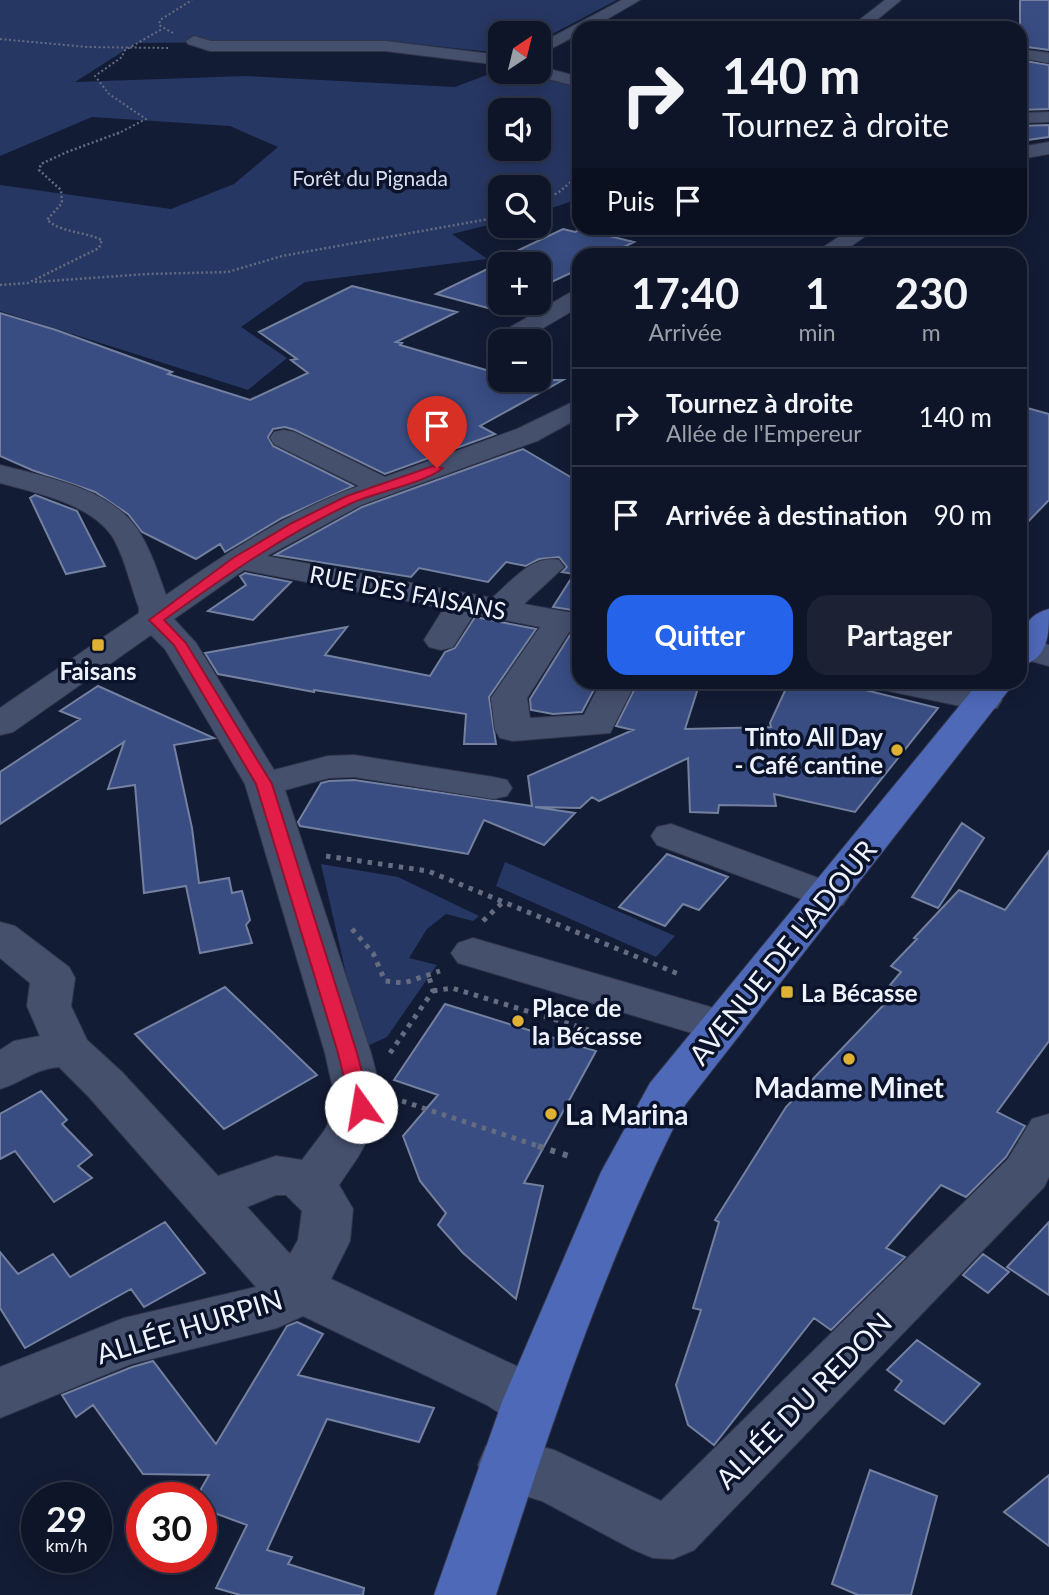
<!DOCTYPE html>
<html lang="fr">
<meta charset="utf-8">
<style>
:root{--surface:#0e1528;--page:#1c2234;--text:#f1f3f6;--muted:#9b9fa8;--line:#2e3445;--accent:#2563eb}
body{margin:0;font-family:Lato,sans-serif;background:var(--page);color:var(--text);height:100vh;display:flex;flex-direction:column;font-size:26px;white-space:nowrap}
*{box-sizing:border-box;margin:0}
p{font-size:23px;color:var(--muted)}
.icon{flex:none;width:38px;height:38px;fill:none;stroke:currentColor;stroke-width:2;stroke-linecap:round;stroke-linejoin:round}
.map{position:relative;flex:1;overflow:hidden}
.details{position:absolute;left:572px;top:248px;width:455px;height:441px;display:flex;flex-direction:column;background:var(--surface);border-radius:21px;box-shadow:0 4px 18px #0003,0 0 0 2px var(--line)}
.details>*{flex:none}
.banner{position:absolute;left:572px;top:21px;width:455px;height:214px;border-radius:21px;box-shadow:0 4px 18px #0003,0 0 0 2px var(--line);background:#0e1528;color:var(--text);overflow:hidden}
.needle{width:46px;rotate:35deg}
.tools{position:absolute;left:488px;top:21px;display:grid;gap:14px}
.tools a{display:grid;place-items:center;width:63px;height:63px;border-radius:14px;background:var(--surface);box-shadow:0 4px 18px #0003,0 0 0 2px var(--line);font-size:35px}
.speed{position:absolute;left:21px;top:1482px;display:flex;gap:14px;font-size:35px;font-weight:700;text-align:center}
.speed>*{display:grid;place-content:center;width:91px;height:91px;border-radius:50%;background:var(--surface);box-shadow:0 4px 18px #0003,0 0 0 2px var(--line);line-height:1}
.speed small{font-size:18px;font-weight:400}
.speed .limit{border:10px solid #d22;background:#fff;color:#111}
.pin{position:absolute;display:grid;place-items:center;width:60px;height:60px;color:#fff;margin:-72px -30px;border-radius:50% 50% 50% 0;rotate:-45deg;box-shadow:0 0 7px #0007}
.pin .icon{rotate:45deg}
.me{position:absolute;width:77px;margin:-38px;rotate:347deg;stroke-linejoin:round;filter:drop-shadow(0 0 5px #0008)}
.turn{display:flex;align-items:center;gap:24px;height:147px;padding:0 35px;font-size:32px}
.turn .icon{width:91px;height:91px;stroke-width:2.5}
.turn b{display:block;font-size:49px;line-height:60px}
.then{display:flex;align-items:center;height:66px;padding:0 35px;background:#0003;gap:14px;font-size:26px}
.eta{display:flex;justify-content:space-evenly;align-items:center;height:119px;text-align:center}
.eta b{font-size:42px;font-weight:700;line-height:49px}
.primary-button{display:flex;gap:14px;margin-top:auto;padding:14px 35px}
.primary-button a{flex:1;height:80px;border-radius:21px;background:var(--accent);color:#fff;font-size:28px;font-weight:700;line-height:80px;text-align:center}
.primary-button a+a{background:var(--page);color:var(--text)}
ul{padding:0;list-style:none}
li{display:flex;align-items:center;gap:21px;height:98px;padding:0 35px;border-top:2px solid var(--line)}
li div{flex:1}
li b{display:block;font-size:26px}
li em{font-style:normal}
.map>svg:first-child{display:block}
</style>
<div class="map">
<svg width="1049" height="1595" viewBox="0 0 1049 1595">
<rect width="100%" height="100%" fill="#131c35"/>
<path fill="#273763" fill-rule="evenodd" d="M0,0H617L539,41V33H500V53L388,41L136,43L75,82L246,76L455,87L500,70L529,72L579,86V199L539,212V187H500V222L452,234L487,259L305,282L241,327L287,358L248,390L0,311V185L171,209L234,184L278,147L230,126L92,117L0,156ZM500,110H539V149H500Z
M505,862L675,936L656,957L496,886Z
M321,864L398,877L479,916L473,921L446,914L427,929L409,958L437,965L387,1037L363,1048Z"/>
<path fill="#394d83" stroke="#73809f" stroke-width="2" d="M1020,0H1049V50L1027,47L1020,50Z
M1020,60L1049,65V109L1020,110Z
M1049,125V137L1020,141V126Z
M563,229L575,232L581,229L634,242L606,256H579V269L539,288V264H500V303H509L495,310L436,294L504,261L498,260Z
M352,286L457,312L396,342L402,343L400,345L500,374V380H563L480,426L495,434L385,474L295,430L285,427L273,429L268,437L273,446L353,486L282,518L225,552L220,544L196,559L142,532L128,514L95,492L32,470L0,456V313L56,330L172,372L168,374L250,400L308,373L291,360L297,359L259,332Z
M1020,406L1049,414V500L1020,530Z
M523,449L579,482V611L553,607L574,574L562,572L567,567L559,557L539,559L526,566L506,562L488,582L419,568L411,577L275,555L362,507Z
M35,495L77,511L105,566L66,574L30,498Z
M245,573L291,582L253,620L208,611L246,585L240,576Z
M475,617L536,629L489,697L496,744H464L466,714L314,690V692L218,674L205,653L347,627L325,655L430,676L445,652L455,648Z
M570,635L579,636V682H598L582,712L553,714L531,710L530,699Z
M638,682H700L685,729L771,727L770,723L789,682H833L938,708L855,812L774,794L776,806L719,805L718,813L690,812L688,758L599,801L592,797L580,808L535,807L575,813L544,845L484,820L468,854L300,826L298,822L321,783L329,781L354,780L532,806L528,776L633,730L616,726Z
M98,686L214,738L174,745L192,828L199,883L229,878L232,893L242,891L250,920L246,925L252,943L200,953L186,886L144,893L135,785L108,789L124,742L0,824V772L80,719L60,711Z
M962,823L984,838L938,908L912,897Z
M1049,851V1041L997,1112L1025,1126L1006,1157L966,1197L941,1185L886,1248L905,1257L831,1330L814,1318L714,1445L688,1425L676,1385L701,1310L693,1308L719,1222L715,1220L786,1107L898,990L890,985L901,972L891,966L917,939L914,938L959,890L1005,910Z
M667,854L728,877L699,910L683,904L665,926L619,907Z
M225,987L317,1075L224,1129L135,1034Z
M445,1004L596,1051L524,1183L543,1186L516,1299L463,1253L438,1225L446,1213L420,1181L403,1136L438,1095L394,1080Z
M41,1091L67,1120L62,1124L92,1155L78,1166L92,1178L54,1202L15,1151L0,1159V1114Z
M165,1222L205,1273L144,1307L131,1289L25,1348L0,1308V1252L18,1274L53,1254L70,1277Z
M1049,1222V1295L1007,1267Z
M983,1254L1009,1272L988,1293L963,1275Z
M297,1322L323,1334L298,1375L434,1408L419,1442L327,1419L267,1550L292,1557L288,1564L364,1588L363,1595H240L216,1588L247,1525L201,1508V1489L209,1475L143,1474L93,1405L76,1417L62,1395L132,1367L153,1361L216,1444L287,1326Z
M917,1340L980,1384L944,1424L895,1390L902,1381L887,1370Z
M870,1470L937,1496L911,1595H858L832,1584Z
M1049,1475V1546L1004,1512Z"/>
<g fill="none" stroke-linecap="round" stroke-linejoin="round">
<defs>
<path id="minor" d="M622,0H640L592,28H579V34L539,55V44Z
M885,0H901L867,28H849Z
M194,36L211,41H385L500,55V65L385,51H210L188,44L186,41Z
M1027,50L1049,53V63L1021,58L1020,53Z
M539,66L579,77V87L533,75L531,72H539Z
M1049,112V122L1020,123V113Z
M1049,142V154L1020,159V147Z
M852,228H877L837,256H810Z
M579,290V307L521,341H500V348L492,341L495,336L571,292Z
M579,399V418L537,441L361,505L267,556L492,598C511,582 532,554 559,560L564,567L524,604L579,614V634L569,632L527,698L530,718L584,715L601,682H636L610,733L513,741L500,738L495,730L491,698L540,627L474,614L453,647L441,650L429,647L424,640L444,608L244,570L174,619L196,643L274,770L328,756L354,755L493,777L507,780L512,788L507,796L493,799L354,777L329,778L285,790L371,1053L385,1107L358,1157L339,1185L353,1209L350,1241L331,1279L527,1371L550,1384L558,1402L550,1420L530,1427L510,1420L487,1405L303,1316L277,1328L131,1364L0,1418V1367L124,1318L256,1287L88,1096L59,1067C34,1069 23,1082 0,1089V1050L14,1041L40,1036L27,1006L30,983L0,958V922L15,926L69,967L75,978L71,1006L87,1040L122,1072L218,1176L276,1156L302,1160L324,1131L337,1107L325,1053L245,784L165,649L151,635L13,732L0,735V708L139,613V608C130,585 125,557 112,536C89,503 36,493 0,483V465C46,477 110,488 138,530C151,550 158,573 166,595C227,553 289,511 359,486L274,444L270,438L274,432L284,430L294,432L385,477L517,429ZM276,1195H286L302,1211L298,1240L290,1254L247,1207Z
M1026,639L1049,645V666L1020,658V640Z
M874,682H948L997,692L1002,700L997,708L984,711L879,689Z
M671,824L843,887L849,896L843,905L828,909L657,845L651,836L657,827Z
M473,938L738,1015L745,1026L738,1037L722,1042L458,963L451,953L458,943Z
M1049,1114V1177L1044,1187L694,1550L673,1559L653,1558L632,1549L542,1501L486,1484L478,1465L486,1446L507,1438L554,1450L661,1501L1008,1159L1032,1119Z"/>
<path id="major" d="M1049,609C1049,634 1049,659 1020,666C1020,641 1019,617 1049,609Z
M979,682H1015L685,1105C605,1261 550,1428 496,1595H434L502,1402L601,1172L650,1083Z"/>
</defs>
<use href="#minor" stroke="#313549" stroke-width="2"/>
<use href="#major" stroke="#313549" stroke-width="2"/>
<path stroke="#656c80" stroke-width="2" stroke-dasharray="2 2.5" stroke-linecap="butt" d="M173,33L159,25L160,20L192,0
M0,39L87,47L170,48
M117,134L146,119L109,94L95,76L122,57L124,51L162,29"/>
<path stroke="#656c80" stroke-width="2.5" stroke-dasharray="2 2.5" stroke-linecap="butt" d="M539,203L559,192L579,175
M35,282L147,274L228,272L282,256L500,217
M0,285L28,283L99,248L102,240C82,231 63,233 47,220L62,203L61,190L39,170L41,164L67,152L121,132"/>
<path stroke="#656c80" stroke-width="5" stroke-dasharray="4.5 6" stroke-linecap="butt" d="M326,856L428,871L681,975
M483,921L503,902
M352,929L373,953L385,981L404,983L440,971
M433,991L452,988L641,1046
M390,1053L433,991L429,977
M402,1101L544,1148"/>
<path stroke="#656c80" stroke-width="6" stroke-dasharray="5 8" stroke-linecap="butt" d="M538,1146L575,1158"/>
<use href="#minor" fill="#45506d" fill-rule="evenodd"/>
<use href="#major" fill="#4f69b9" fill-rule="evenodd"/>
</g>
<path fill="#e11d48" stroke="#92132f" stroke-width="2" d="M433,466L443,468C425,483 376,492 352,503C284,535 225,576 164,620L186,643L272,784L357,1053L371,1107L368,1112L361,1114L354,1112L351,1107L338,1053L256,784L174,645L149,620L233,558L292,523L347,496Z"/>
<g fill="#deb133" stroke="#0b132b" stroke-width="2.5">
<rect x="91" y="638" width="14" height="14" rx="3.5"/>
<circle cx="897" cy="750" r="7"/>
<rect x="780" y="985" width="14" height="14" rx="3.5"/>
<circle cx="518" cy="1021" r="7"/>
<circle cx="849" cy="1059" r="7"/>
<circle cx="551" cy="1114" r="7"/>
</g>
<g text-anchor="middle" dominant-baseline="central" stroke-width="7" stroke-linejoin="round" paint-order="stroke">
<g font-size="21" fill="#d6ddef" stroke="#0b132b">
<text x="370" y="177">Forêt du Pignada</text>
</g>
<g font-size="24" fill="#edf2fd" stroke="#0b132b">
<text transform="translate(408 592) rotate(11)">RUE DES FAISANS</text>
</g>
<g font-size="24" font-weight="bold" fill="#edf2fd" stroke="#0b132b" text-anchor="start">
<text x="98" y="670" text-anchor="middle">Faisans</text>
<text x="883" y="736" text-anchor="end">Tinto All Day<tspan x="883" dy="28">- Café cantine</tspan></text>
<text x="801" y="992">La Bécasse</text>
<text x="532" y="1007">Place de<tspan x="532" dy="28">la Bécasse</tspan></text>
</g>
<g font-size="28" fill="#edf2fd" stroke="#0b132b">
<text transform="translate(782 952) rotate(-51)">AVENUE DE L'ADOUR</text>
<text transform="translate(189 1326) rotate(-17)">ALLÉE HURPIN</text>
<text transform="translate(803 1400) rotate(-45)">ALLÉE DU REDON</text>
</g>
<g font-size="28" font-weight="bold" fill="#edf2fd" stroke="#0b132b">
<text x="849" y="1087">Madame Minet</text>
<text x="565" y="1114" text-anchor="start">La Marina</text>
</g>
</g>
</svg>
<div class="tools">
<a><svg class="needle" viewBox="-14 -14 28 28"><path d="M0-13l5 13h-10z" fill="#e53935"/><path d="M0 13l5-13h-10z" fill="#9b9fa8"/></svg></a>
<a><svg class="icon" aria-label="sound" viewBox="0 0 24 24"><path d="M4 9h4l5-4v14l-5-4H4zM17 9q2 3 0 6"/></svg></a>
<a><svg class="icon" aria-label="search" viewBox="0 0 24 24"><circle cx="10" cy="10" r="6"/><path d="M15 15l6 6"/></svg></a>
<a>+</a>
<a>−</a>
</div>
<div class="speed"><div>29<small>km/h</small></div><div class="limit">30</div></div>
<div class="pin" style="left:437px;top:468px;background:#d93025"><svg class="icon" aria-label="arrive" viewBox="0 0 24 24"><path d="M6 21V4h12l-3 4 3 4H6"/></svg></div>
<svg class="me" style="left:361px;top:1107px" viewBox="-20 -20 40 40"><circle r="19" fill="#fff"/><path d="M0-13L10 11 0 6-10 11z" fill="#e11d48"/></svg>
<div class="banner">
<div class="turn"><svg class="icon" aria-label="right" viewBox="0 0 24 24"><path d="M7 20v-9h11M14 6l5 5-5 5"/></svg><div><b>140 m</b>Tournez à droite</div></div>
<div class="then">Puis<svg class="icon" aria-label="arrive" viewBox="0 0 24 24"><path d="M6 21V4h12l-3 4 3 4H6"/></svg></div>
</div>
<section class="details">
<div class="eta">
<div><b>17:40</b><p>Arrivée</p></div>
<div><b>1</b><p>min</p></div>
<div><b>230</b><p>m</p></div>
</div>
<ul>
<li><svg class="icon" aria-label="right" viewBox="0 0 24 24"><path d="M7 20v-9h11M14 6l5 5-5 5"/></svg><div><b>Tournez à droite</b><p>Allée de l'Empereur</p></div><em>140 m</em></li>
<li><svg class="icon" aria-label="arrive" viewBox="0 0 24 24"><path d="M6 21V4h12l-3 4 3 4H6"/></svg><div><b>Arrivée à destination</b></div><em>90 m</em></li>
</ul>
<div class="primary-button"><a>Quitter</a><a>Partager</a></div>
</section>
</div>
